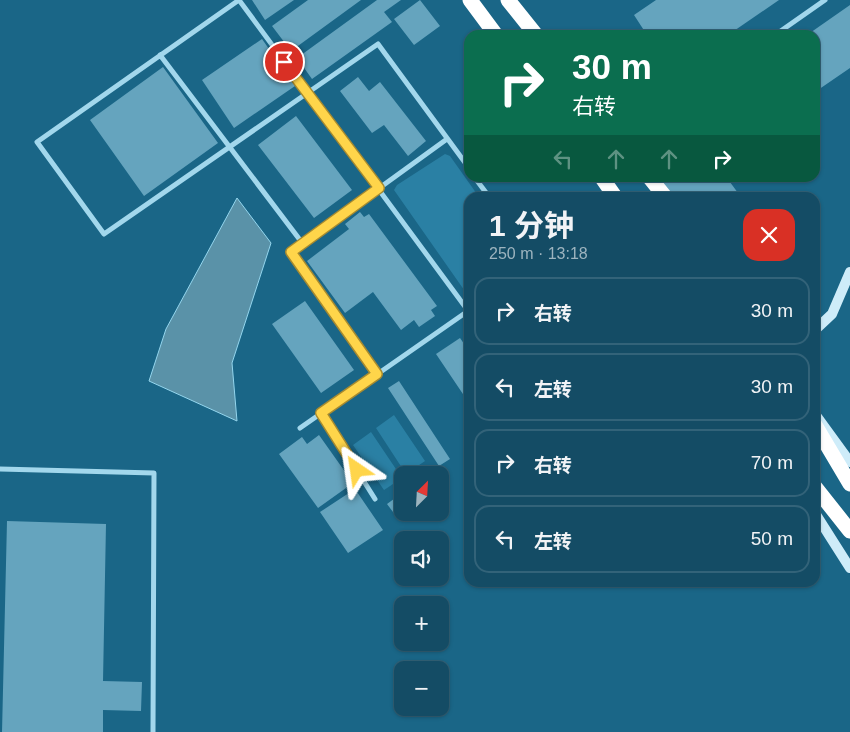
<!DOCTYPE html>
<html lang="zh">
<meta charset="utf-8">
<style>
:root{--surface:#144c65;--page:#21566e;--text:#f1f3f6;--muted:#9db4bf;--line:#336379}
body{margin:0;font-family:Arial,"Noto Sans SC",sans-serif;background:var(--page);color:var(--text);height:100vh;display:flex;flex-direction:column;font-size:19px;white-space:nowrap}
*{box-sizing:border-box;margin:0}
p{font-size:16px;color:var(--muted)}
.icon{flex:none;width:28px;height:28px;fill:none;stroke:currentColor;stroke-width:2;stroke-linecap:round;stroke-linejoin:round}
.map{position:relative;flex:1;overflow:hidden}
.drawer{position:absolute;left:464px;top:192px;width:356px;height:395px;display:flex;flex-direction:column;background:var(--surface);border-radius:15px;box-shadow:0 1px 4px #0004,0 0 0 1px var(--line)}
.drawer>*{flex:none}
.hud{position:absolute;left:464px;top:30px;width:356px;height:152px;border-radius:15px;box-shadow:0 1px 4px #0004,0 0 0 1px var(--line);background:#0b6e4f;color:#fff;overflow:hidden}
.needle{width:32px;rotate:24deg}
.tools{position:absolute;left:394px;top:466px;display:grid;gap:10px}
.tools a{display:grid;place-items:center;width:55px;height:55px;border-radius:10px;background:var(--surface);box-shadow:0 1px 4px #0004,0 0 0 1px var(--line);font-size:25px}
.pin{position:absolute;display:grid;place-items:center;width:42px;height:42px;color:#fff;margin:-21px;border:2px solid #fff;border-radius:50%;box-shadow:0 1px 5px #0007}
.me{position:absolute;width:55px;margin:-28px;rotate:328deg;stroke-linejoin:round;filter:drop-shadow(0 0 4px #0008)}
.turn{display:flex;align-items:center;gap:18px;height:105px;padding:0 25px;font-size:22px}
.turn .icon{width:65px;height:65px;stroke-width:2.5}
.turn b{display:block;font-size:35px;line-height:42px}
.lanes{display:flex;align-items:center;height:48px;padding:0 25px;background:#0003;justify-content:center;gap:25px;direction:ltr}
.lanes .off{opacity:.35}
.round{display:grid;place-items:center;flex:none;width:52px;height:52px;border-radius:15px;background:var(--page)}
.head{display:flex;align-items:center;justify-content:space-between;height:85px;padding:0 25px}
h1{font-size:30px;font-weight:700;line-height:38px}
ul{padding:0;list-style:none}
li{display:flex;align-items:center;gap:15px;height:68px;margin:0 10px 8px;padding:0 15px;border:2px solid var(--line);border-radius:15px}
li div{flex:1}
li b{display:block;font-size:19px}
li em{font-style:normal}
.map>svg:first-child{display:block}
</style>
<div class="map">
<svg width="850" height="732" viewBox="0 0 850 732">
<rect width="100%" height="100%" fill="#1a6687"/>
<path fill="#2a80a4" d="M445,154L450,156L479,197L469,198V297L394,190L397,185Z
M394,415L425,461L406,474L376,428Z
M371,432L402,478L384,490L353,445Z"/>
<path fill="#5a92a8" stroke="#94d6ee" d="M237,198L271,243L232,363L237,421L149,381L166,329Z"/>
<path fill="#65a4be" d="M252,0H294L265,20Z
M308,0H361L291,51L272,26Z
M377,0H401L384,12L392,22L312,79L297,58Z
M420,0L440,26L414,45L394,19Z
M656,0H779L728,35H647L634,15Z
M850,5V68L815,92V35H807Z
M262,39L295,86L234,128L202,80Z
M163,67L218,143L144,196L90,120Z
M358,77L369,91L380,82L426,141L408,156L384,125L372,133L340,91Z
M296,116L352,190L314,218L258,145Z
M669,178H727L738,193L731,198H641Z
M360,212L364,217L369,214L437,306L431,310L435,316L419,327L414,320L401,330L373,292L345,313L307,261L349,229L345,224Z
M305,301L354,370L321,393L272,324Z
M460,338L469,351V403L436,354Z
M399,381L450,459L439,466L388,388Z
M319,435L353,483L318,508L279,454L302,437L307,444Z
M355,489L383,530L348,553L320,512Z
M402,493V512H410L399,520L387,504Z
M7,521L106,524L103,681L142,682L141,711L103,710V732H2Z"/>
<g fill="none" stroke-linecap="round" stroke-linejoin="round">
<path stroke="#a2d7ec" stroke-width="5" d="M239,0L37,142L104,234L378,44L469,168
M239,0L469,312
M775,35L825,0
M160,55L303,244
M475,178L490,198
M377,374L291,252L447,139
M321,413L375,499
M300,428L468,311
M0,469L154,473L153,732"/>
<path stroke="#ceecf9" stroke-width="10" d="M815,330L832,314L850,272
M815,414L850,462
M815,513L850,568"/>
<path stroke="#fff" stroke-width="15" d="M470,0L496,35
M508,0L536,35
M602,178L616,198
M650,178L666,198
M815,425L850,484
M815,487L850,531"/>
</g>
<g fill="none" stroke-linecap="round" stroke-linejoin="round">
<defs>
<path id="route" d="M284,62L379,188L291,252L377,374L321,413L357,470"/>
</defs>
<use href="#route" stroke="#a68a30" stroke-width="12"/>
<use href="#route" stroke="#ffd54a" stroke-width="9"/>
</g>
</svg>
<div class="tools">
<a><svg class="needle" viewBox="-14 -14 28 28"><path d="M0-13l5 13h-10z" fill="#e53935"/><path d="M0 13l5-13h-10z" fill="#9db4bf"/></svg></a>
<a><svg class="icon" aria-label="sound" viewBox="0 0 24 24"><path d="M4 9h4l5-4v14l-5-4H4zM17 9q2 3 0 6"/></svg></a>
<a>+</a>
<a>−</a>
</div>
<div class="pin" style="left:284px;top:62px;background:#d93025"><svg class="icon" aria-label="arrive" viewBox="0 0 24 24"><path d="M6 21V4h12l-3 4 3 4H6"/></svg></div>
<svg class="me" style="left:357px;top:470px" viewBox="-20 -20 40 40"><path d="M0-17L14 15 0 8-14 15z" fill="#ffd54a" stroke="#fff" stroke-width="4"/></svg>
<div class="hud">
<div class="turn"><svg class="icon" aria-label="right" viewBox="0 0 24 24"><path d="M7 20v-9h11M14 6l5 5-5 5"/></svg><div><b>30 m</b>右转</div></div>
<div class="lanes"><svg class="icon off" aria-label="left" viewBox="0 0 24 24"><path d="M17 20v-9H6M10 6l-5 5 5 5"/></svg><svg class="icon off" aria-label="ahead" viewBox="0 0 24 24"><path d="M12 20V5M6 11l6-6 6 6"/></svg><svg class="icon off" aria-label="ahead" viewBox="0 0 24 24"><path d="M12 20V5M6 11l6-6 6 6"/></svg><svg class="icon" aria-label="right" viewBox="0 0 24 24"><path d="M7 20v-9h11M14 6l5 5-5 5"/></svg></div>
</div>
<section class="drawer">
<div class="head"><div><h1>1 分钟</h1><p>250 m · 13:18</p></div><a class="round" style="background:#d93025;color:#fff"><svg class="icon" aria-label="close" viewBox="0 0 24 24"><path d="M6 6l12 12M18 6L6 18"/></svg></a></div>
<ul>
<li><svg class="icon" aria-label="right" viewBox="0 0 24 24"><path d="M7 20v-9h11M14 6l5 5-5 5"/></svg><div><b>右转</b></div><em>30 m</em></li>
<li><svg class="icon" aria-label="left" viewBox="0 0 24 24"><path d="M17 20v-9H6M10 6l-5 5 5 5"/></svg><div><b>左转</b></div><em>30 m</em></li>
<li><svg class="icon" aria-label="right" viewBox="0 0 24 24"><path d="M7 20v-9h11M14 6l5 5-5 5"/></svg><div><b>右转</b></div><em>70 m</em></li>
<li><svg class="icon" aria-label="left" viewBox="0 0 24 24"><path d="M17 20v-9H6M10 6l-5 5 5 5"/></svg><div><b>左转</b></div><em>50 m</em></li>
</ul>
</section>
</div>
